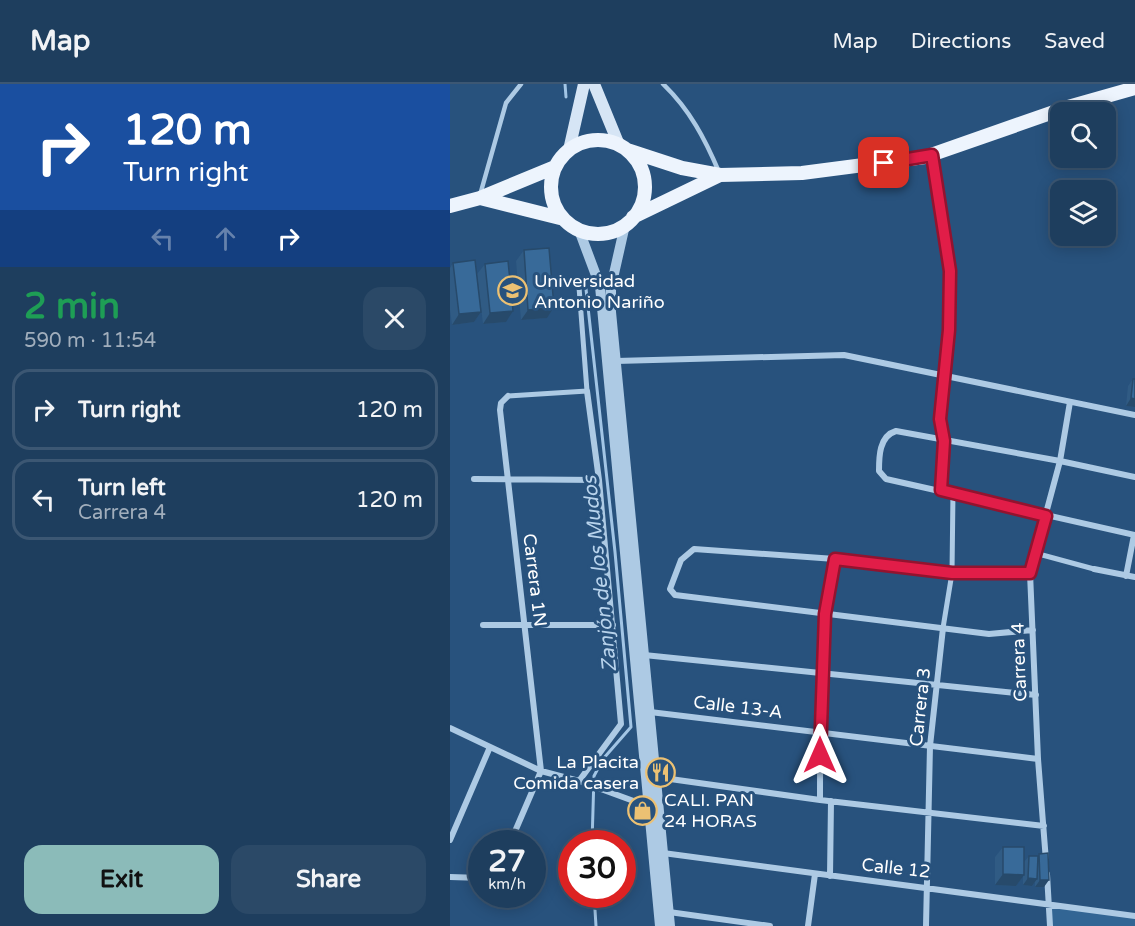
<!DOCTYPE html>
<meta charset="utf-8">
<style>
:root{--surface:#1e3e5e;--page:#2b4967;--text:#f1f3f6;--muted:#a1aebc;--line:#3c5773;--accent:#8bbbb9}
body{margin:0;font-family:"Varela Round",sans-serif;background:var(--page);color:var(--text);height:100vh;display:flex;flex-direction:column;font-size:22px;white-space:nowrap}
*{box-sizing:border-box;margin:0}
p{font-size:20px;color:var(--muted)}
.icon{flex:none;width:33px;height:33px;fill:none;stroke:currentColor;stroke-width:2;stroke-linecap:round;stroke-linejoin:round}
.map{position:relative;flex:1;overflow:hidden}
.panel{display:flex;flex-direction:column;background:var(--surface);width:450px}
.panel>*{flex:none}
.top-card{background:#1a4fa0;color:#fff;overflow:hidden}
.tools{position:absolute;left:600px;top:18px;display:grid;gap:12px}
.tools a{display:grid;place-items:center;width:66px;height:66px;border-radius:12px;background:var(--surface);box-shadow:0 3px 15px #0003,0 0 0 2px var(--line);font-size:30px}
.speed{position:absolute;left:18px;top:746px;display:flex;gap:12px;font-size:30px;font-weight:700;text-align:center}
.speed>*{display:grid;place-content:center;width:78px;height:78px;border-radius:50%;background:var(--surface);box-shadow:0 3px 15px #0003,0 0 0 2px var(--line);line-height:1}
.speed small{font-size:15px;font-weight:400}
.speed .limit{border:9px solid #d22;background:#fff;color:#111}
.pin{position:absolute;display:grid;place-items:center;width:51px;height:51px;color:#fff;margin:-26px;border-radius:12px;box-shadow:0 3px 9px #0006}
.me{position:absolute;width:66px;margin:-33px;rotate:0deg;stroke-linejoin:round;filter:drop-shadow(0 0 4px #0008)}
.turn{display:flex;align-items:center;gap:21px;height:126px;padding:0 24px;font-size:27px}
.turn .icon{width:78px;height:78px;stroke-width:2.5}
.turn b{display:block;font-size:42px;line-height:51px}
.lanes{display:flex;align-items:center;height:57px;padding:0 24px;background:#0003;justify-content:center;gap:30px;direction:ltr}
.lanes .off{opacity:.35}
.round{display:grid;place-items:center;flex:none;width:63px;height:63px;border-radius:18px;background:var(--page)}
.headline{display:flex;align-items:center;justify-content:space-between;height:102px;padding:0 24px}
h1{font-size:36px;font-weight:700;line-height:45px;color:#1e9e55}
.button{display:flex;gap:12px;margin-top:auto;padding:12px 24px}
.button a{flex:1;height:69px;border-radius:18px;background:var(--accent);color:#111;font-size:24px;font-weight:700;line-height:69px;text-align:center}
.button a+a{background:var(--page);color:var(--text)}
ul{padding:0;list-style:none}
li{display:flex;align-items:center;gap:18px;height:81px;margin:0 12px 9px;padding:0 12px;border:3px solid var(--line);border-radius:18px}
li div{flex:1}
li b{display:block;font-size:22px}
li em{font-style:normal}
header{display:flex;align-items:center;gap:36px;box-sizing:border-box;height:84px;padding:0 30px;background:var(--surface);border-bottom:2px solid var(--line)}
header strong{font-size:28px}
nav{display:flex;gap:33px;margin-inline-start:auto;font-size:21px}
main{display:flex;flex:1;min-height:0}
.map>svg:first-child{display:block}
</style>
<header>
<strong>Map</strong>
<nav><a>Map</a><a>Directions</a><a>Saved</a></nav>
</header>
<main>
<section class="panel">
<div class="top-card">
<div class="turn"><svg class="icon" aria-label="right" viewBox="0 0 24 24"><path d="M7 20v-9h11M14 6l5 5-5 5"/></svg><div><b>120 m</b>Turn right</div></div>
<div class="lanes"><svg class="icon off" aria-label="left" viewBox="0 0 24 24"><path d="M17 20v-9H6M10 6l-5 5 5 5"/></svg><svg class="icon off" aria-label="ahead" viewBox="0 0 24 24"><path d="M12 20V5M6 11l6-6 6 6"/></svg><svg class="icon" aria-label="right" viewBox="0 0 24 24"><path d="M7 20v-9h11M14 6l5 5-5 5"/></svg></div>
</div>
<div class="headline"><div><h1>2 min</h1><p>590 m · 11:54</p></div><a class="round"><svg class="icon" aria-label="close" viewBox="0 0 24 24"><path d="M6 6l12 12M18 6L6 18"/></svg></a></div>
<ul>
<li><svg class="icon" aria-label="right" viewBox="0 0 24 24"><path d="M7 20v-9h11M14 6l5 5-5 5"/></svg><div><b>Turn right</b></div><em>120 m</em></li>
<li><svg class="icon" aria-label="left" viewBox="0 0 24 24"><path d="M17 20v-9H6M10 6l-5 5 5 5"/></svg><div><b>Turn left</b><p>Carrera 4</p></div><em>120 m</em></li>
</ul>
<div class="button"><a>Exit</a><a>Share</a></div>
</section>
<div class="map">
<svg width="685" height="842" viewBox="0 0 685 842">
<rect width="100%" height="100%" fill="#28527d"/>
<path fill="#326594" d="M599,821L685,832V842H600Z"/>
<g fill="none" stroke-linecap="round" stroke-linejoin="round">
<path stroke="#a2c5e5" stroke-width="3" d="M115,0L116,13
M136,205L165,468L181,643L153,675L144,692L142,759
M144,810L146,842"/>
<path stroke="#adcae4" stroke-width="4.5" d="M213,0C240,26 255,55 269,88
M30,111L56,19L71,0"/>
<path stroke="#adcae4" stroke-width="5" d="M58,312L137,307L129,203
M585,469L644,485
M493,544L502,489L503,408"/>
<path stroke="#adcae4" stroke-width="6" d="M482,71L500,187L499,246L490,335L494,356L491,406
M166,277L394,271L685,331
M58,312L51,319L50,326L91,687L60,759
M685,393L610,377L446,347C429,352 429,373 429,387L436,395L685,451
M24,395L149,396
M644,485L685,493
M580,489H502L385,475L244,465L231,476L220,505L225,511L539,550L583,546
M676,492L684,451
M33,541H163
M194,571L586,611
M200,628L588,675
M0,644L91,687L129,697L200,723
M206,693L370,716L594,742
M129,697L171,640L149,396L137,307
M370,716C370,633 370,557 385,475
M0,756L40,663
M213,769L685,832
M596,777L588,675L580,489L610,377L620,318
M597,790L600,842
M380,792L381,717
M0,793L32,794
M219,828L320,842
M358,842L365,790
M476,842L480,662L493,544"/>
<path stroke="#adcae4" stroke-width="10" d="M175,141L161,203V228L220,842
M129,146L150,202L210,842"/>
<path stroke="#d6e5f5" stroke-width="12" d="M144,0L169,61
M119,66L134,0"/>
<path stroke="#edf4fd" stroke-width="14" d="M101 103a47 47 0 1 1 94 0a47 47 0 1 1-94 0Z
M177,66L232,84L270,91L352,89L475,73L618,23L685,4
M30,114L114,135
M0,122L30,114L105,83
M183,133L270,91"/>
</g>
<path fill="#305b84" d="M74,166L97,234L71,236L66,177Z
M3,179L31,228L24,238L2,241L0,226V184Z
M35,180L56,238L33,240L27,190Z
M683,295L685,323L676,322L678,302Z
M553,763L574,778L579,772H587L589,770L594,803H585V798L582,802L573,801V792L566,802L545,801V773Z"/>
<path fill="#274a6b" d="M104,223L97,234L71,236L78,226Z
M63,227L56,238L33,240L40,229Z
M31,228L24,238L2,241L9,230Z
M681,314L685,315V323L676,322Z
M553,790L574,791L566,802L545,801Z
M578,794L587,795L582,802L573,801Z
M590,796H599L594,803H585Z"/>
<path fill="#386a99" stroke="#274a6b" stroke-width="1.5" d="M99,164L104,223L78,226L74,166Z
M25,176L31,228L9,230L3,179Z
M58,177L63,227L40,229L35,180Z
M683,295H685V315L681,314Z
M553,763H574V791L553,790Z
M598,769L599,796H590L589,770Z
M579,772H588L587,795L578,794Z"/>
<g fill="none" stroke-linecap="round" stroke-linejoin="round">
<defs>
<path id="route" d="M370,671L375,530L385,475L502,489H580L596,432L491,406L494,357L490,335L499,246L500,187L482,71L434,79"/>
</defs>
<use href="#route" stroke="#92132f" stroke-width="15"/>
<use href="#route" stroke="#e11d48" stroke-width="10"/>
</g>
<defs>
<symbol id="university-ring" viewBox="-11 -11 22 22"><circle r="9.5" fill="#28527d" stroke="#ecc173" stroke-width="1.5"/><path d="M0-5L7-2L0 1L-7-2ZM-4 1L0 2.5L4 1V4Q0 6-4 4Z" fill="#ecc173"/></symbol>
<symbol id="restaurant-ring" viewBox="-11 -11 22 22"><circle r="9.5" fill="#28527d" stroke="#ecc173" stroke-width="1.5"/><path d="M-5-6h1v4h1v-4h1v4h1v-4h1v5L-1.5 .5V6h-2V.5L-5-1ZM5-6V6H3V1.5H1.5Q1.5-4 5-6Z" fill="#ecc173"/></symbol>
<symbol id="shop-ring" viewBox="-11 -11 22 22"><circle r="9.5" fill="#28527d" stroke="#ecc173" stroke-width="1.5"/><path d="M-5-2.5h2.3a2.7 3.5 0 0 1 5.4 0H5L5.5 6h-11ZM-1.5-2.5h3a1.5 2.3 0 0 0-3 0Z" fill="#ecc173"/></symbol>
</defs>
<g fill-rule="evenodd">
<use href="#university-ring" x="46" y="190" width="33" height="33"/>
<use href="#restaurant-ring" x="194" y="672" width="33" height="33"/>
<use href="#shop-ring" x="176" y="710" width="33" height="33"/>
</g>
<g text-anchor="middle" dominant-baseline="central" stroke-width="6" stroke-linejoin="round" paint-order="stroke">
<g font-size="18" fill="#fff" stroke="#28527d" text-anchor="start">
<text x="84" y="197">Universidad<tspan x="84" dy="21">Antonio Nariño</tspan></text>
<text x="189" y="678" text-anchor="end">La Placita<tspan x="189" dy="21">Comida casera</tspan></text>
<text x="214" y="716">CALI. PAN<tspan x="214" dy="21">24 HORAS</tspan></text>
</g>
<g font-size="18" fill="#fff" stroke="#28527d">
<text transform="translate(85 496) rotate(83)">Carrera 1N</text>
<text transform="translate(569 578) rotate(-92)">Carrera 4</text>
<text transform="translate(288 623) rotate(7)">Calle 13-A</text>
<text transform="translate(470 623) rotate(-84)">Carrera 3</text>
<text transform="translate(446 784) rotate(6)">Calle 12</text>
</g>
<g font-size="20" font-style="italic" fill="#b8d3ec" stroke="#28527d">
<text transform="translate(150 490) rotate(-96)">Zanjón de los Mudos</text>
</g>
</g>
</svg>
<div class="tools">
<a><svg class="icon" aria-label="search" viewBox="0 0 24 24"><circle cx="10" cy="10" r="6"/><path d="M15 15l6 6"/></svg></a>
<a><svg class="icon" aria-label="layers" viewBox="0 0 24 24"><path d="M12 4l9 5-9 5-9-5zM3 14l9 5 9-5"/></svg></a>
</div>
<div class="speed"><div>27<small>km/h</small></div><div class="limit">30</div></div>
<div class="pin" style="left:434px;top:79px;background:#d93025"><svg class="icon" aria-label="arrive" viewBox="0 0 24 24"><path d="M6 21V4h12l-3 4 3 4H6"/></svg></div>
<svg class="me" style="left:370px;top:671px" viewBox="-20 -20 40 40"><path d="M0-17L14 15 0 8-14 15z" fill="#e11d48" stroke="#fff" stroke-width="4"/></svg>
</div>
</main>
